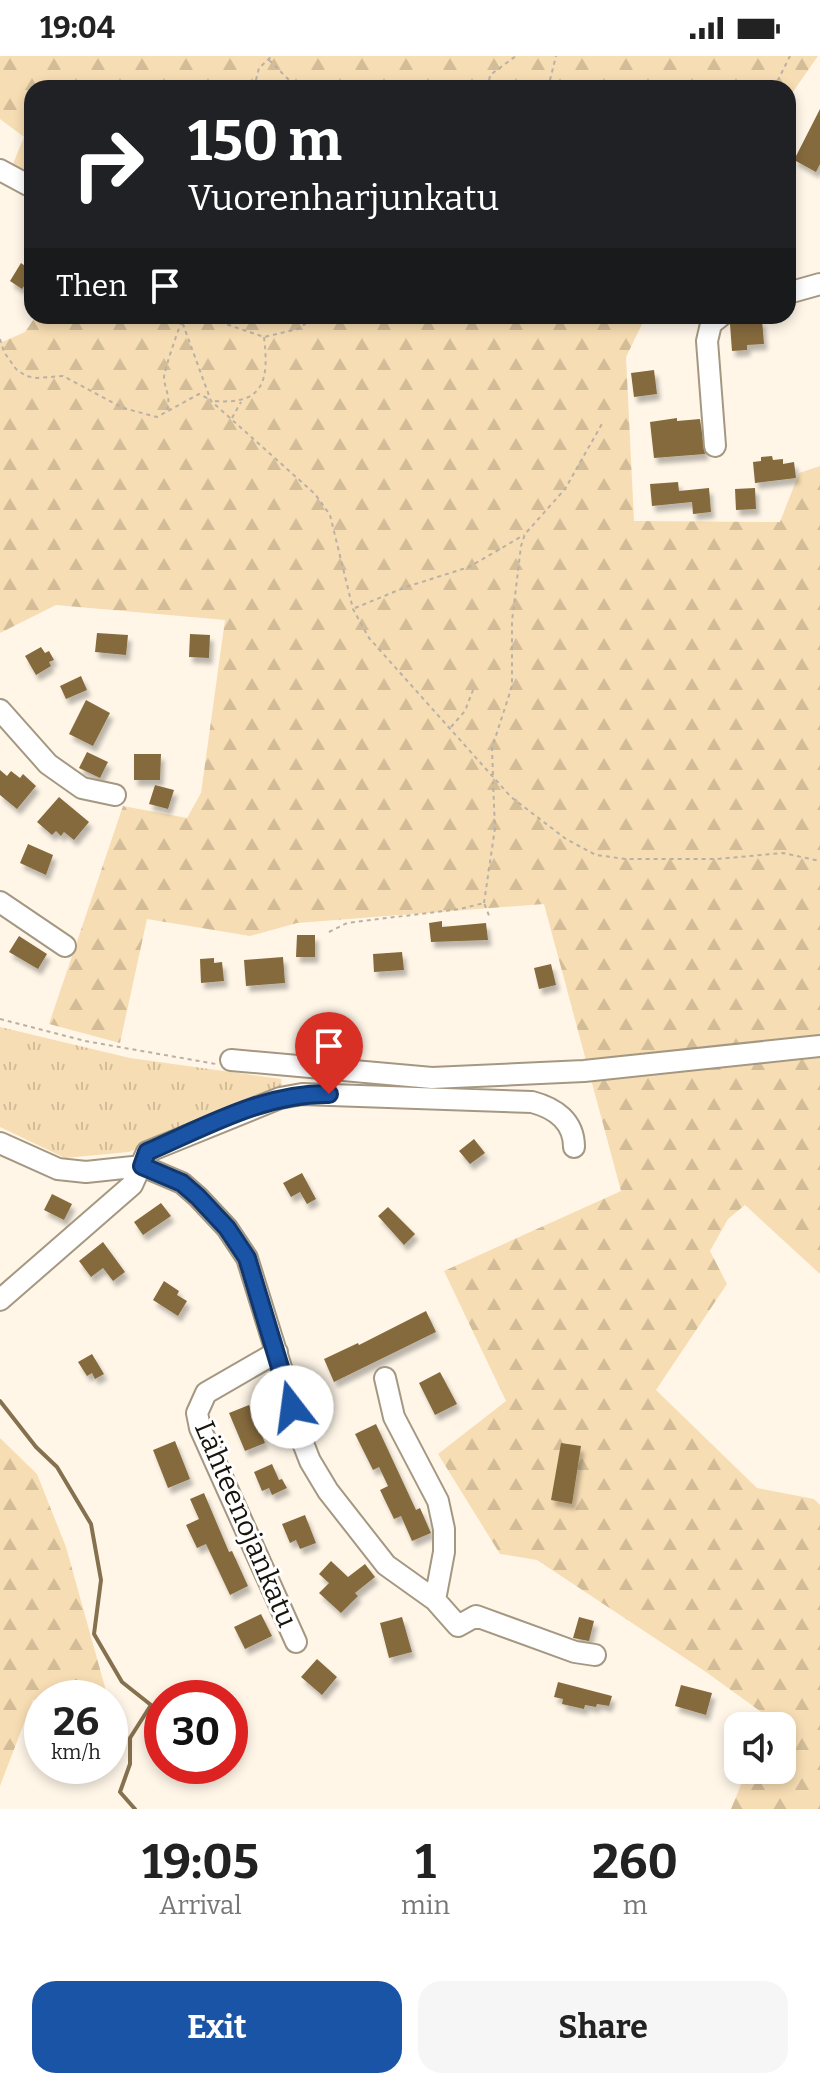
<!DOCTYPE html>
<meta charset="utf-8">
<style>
:root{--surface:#fff;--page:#f6f6f6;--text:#222;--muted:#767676;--accent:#1a54a6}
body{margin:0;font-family:Bitter,serif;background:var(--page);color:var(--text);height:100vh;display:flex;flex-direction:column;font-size:30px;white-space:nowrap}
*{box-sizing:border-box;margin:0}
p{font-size:26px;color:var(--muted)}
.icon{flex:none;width:44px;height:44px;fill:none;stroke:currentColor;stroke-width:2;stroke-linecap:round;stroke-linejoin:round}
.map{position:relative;height:1753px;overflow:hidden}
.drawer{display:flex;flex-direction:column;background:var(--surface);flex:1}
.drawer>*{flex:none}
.top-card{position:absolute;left:24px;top:24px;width:772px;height:244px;border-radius:24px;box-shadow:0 4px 12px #0003;background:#202124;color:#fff;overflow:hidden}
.tools{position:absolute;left:724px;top:1656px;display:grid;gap:16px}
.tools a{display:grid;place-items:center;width:72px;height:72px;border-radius:16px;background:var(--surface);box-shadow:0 4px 12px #0003;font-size:40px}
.speed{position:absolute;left:24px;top:1624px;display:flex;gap:16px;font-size:40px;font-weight:700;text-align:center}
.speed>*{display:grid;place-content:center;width:104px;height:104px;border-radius:50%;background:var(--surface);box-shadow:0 4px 12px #0003;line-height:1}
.speed small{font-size:20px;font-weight:400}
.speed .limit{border:12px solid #d22;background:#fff;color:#111}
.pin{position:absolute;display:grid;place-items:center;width:68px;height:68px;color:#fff;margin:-82px -34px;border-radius:50% 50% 50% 0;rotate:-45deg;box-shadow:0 0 8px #0007}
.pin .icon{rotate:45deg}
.me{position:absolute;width:88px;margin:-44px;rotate:345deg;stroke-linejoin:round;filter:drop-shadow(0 0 6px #0008)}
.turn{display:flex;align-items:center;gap:28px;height:168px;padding:0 32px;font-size:36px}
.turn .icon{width:104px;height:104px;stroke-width:2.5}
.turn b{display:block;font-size:56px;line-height:68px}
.then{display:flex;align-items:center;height:76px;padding:0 32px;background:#0003;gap:16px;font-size:30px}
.eta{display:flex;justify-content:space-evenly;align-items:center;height:136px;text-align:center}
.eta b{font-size:48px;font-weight:700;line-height:56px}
.primary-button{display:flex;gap:16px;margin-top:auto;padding:16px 32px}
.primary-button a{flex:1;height:92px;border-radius:24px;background:var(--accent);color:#fff;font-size:32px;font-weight:700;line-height:92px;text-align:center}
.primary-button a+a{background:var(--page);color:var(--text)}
.status{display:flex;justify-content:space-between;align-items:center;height:56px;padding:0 40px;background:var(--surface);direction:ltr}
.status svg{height:22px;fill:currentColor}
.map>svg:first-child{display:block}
</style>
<div class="status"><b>19:04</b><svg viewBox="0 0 49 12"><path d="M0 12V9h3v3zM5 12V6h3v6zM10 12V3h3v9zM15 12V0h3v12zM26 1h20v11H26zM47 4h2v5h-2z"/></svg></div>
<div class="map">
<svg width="820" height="1753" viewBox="0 0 820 1753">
<defs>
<pattern id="grass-tufts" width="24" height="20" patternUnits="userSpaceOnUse" patternTransform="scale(2)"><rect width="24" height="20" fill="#f7ddb3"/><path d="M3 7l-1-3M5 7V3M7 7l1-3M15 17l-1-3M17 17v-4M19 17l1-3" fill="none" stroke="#d3bd99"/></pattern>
<pattern id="forest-firs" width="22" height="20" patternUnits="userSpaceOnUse" patternTransform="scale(2)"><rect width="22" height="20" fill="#f7ddb3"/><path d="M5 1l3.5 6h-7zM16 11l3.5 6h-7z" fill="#d3bd99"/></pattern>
<filter id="shadow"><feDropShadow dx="3.5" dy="6" stdDeviation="2" flood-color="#0004"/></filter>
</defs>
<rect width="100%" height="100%" fill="#fff6e8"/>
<path fill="url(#grass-tufts)" d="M0,971L130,1002L281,1023L282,1030L129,1096L65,1102L0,1071Z"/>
<path fill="url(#forest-firs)" d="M0,0H818L788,43V32H32V121L13,108L24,81L0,63Z
M36,260H646L626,301L634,465L780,466L799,417L820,410V1218L745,1149L728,1163L710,1195L727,1228L656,1334L757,1432L814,1443L820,1449V1753H731L747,1714H782V1670H765L768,1661L706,1616L537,1504L500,1498L438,1398L506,1345L444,1215L621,1135L544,848L297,867L250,880L147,863L120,987L49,968L123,750L187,762L201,737L225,564L56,549L0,577V287L25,276Z
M0,1382L37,1418L66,1491L108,1642L86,1640L33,1644L0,1730Z"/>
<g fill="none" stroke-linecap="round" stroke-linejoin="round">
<path stroke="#86714e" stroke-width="4" d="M0,1345L36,1391L57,1411L91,1468L101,1524L94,1578L122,1626L151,1649L130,1682V1708L120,1736L135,1753"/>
</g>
<path fill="#856b3d" filter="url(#shadow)" d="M820,53V108L816,116L794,104Z
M21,207L32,215V230L27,226L22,233L10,225Z
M733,263L762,264L764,288L747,289V294L732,295L730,268Z
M654,314L657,338L634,341L631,317Z
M677,362V365L700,363L705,398L654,402L650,366Z
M772,400L773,404L783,403V408L794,406L796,422L755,427L753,406L761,405V401Z
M678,426L679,435L709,432L711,456L693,458L692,446L652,450L650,428Z
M755,432L756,453L736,454L735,433Z
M97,577L128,579L126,599L95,596Z
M190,578L210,579L209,602L189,601Z
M41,591L45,597L49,595L54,604L49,606L51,610L36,619L25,600Z
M81,620L87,634L66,643L60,630Z
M86,644L110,657L93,690L69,678Z
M87,696L108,706L100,722L79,712Z
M134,698H161L160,724H134Z
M0,714L7,720L11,715L20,722L23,718L36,730L17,753L0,739Z
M155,729L174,734L168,753L149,748Z
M59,741L89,766L74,784L64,776L61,780L56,775L52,779L37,766Z
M28,788L53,799L46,819L20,807Z
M442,865V871L486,867L488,884L431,886L429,867Z
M297,879H315V901H296Z
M19,880L47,898L38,913L9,896Z
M402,896L404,914L374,916L373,898Z
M283,901L285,927L246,930L244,904Z
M214,902V907L222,906L224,925L201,927L200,903Z
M551,908L556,929L539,933L534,912Z
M474,1083L485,1097L470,1108L459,1095Z
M302,1117L316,1143L307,1148L300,1136L291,1141L283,1127Z
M52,1138L72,1148L64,1164L44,1154Z
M161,1147L171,1160L143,1179L134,1166Z
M388,1151L415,1178L404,1189L378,1160Z
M103,1186L125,1216L113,1225L103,1212L91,1221L79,1205Z
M164,1225L179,1235L177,1239L187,1245L178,1260L153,1244Z
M426,1255L436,1276L334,1326L324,1303L358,1287L359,1289Z
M92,1298L104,1318L95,1323L92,1317L87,1320L78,1306Z
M440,1316L457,1348L435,1359L419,1327Z
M249,1349L265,1387L245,1395L229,1357Z
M376,1368L416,1454L420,1452L431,1477L412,1485L401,1460L394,1463L380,1434L388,1430L379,1411L373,1414L355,1378Z
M175,1385L190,1423L168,1432L153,1394Z
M561,1387L581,1390L572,1448L551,1444Z
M272,1408L279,1424L282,1423L287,1432L272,1439L269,1432L262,1435L254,1416Z
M204,1437L229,1496L232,1495L248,1530L230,1539L206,1488L197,1492L186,1469L199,1463L190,1443Z
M305,1459L316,1487L300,1493L296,1484L290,1487L282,1468Z
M331,1505L348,1521L365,1508L375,1521L355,1537L358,1540L341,1557L319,1537L329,1527L319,1518Z
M261,1558L272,1580L245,1593L234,1571Z
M402,1561L412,1596L389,1602L380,1567Z
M579,1561L594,1565L589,1585L573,1582Z
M317,1603L337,1621L322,1639L301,1621Z
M558,1626L612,1640L609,1650L597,1648L596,1651L585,1649L584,1653L562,1648L563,1643L554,1641Z
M681,1629L712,1637L706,1659L675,1650Z"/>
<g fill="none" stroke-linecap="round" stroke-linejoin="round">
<defs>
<path id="minor" d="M0,114L28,129
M788,237L820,228
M715,390L707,285L711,268L721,260
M0,654L48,708L82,732L115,739
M0,846L65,890
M231,1004L432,1022L584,1015L820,990
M0,1087L58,1113L86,1116L142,1110L182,1127L198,1141L227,1172L247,1202L288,1334L296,1369L310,1405L328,1435L386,1509L435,1544L458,1570L476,1560L575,1596L595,1599
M0,1244L132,1129L147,1096L280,1042L302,1038L532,1046C555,1052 574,1065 574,1091
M277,1296L206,1337L197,1357L200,1372L296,1586
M385,1322L394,1361L438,1445L444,1473V1496L435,1544"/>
</defs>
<use href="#minor" stroke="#a59882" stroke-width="24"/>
<path stroke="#b9b1a5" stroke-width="2" stroke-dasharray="4 4" stroke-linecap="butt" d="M269,4L288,23L301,32
M254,32L259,12L272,0
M488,32L490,19L516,0
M548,32L556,0
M774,32L790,0
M180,260L211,345L315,438L330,459L353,553L369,582L511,741L566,783L596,799L626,803H717L783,797L820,805
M189,260L196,263L208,262L264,281L298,273L316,260
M0,283L4,296L16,313L26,320L37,322L63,320L123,352L157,361L199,338L209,343
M215,345C265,349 269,323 264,281
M167,354C171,341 165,334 164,322C163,317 181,265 184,260
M232,362L241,346
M355,552L406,531L469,511L524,479
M451,671L465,655L473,634
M493,719L492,692L512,630V565L521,490L525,478L565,433L603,366
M484,847L495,772L493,726
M329,876L347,867L460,853L484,847L490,862
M0,963L85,985L216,1008"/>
<use href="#minor" stroke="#fff" stroke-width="20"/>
</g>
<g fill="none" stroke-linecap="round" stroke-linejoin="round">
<defs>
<path id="route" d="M292,1351L247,1202L227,1172L198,1141L182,1127L142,1110L147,1096C205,1071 264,1037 329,1038"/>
</defs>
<use href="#route" stroke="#11376c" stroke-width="20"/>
<use href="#route" stroke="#1a54a6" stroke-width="14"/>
</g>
<g text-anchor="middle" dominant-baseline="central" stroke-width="6" stroke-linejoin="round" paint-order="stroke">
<g font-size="28" fill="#18130b" stroke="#fff">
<text transform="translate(246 1468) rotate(67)">Lähteenojankatu</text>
</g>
</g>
</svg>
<div class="tools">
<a><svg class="icon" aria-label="sound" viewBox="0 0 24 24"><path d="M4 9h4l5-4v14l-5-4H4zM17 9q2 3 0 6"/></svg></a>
</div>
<div class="speed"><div>26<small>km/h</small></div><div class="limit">30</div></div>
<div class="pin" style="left:329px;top:1038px;background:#d93025"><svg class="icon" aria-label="arrive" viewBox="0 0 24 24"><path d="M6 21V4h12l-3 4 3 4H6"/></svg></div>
<svg class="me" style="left:292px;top:1351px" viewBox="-20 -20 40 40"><circle r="19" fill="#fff"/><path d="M0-13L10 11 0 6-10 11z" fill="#1a54a6"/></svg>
<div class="top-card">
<div class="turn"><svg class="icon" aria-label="right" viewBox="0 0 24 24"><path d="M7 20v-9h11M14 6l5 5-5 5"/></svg><div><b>150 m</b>Vuorenharjunkatu</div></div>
<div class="then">Then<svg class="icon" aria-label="arrive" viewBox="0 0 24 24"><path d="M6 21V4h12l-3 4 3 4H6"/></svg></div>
</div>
</div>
<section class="drawer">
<div class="eta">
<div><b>19:05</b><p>Arrival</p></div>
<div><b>1</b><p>min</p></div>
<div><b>260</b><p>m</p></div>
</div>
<div class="primary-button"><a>Exit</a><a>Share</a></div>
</section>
